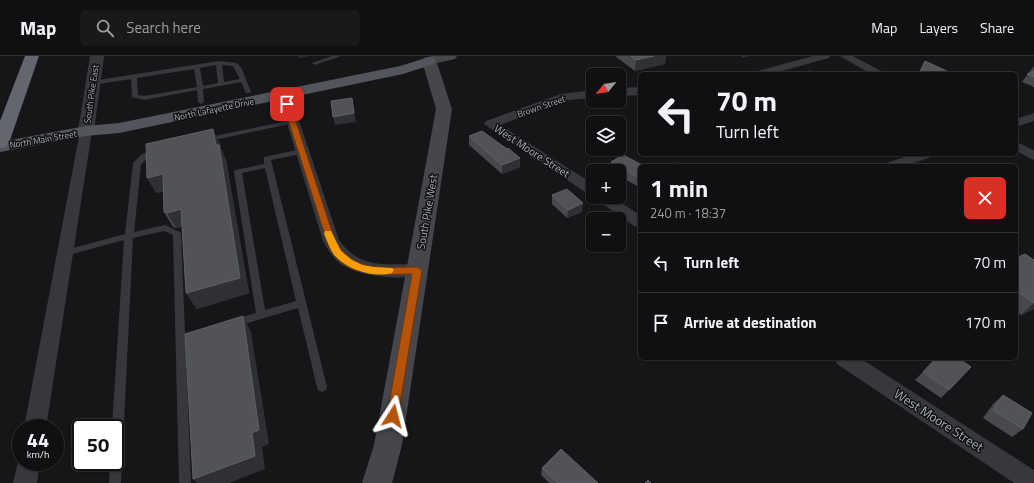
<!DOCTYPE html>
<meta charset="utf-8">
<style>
:root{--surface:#101012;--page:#19191b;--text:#f1f3f6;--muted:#9c9d9f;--line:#303032}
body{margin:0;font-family:"Titillium Web",sans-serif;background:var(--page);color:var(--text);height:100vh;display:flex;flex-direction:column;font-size:15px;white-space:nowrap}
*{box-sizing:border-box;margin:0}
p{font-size:13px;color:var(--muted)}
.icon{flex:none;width:22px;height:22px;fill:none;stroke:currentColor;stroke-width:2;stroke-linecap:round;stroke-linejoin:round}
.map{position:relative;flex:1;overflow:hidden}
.side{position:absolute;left:638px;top:108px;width:380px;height:196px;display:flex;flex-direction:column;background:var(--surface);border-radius:6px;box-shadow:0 1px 3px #0004,0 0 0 1px var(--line)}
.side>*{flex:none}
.guide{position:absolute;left:638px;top:16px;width:380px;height:84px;border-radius:6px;box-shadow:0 1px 3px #0004,0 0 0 1px var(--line);background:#101012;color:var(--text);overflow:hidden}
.needle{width:26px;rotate:240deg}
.tools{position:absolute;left:586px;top:12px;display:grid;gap:8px}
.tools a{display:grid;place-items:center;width:40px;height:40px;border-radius:6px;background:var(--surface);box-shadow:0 1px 3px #0004,0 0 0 1px var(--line);font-size:20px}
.speed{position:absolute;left:12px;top:363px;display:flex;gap:8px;font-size:20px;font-weight:700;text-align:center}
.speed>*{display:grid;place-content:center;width:52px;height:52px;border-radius:50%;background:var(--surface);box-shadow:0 1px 3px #0004,0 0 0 1px var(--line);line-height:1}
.speed small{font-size:10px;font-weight:400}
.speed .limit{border:2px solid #111;border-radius:6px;background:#fff;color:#111}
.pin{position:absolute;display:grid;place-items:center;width:34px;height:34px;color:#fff;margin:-17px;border-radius:8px;box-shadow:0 2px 6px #0006}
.me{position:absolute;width:44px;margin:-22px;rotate:9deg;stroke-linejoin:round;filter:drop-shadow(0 0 3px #0008)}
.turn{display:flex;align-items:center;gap:14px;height:84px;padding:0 12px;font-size:18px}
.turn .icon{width:52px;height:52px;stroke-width:2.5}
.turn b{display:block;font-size:28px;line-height:34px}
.round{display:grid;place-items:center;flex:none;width:42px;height:42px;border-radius:6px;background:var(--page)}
.summary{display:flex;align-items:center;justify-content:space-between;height:68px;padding:0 12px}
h1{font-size:24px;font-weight:700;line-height:30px}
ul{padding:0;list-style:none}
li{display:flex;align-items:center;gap:12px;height:60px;padding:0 12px;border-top:1px solid var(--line)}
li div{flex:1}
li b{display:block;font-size:15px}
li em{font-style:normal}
header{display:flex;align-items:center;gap:24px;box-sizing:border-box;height:56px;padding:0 20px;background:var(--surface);border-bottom:1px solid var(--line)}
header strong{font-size:19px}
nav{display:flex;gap:22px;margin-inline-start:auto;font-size:14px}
.search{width:280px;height:36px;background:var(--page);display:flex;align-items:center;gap:10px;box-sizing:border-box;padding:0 14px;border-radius:6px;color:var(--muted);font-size:15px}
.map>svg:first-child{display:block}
</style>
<header>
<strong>Map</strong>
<div class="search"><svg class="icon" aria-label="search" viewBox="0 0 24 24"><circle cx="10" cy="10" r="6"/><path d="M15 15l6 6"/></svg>Search here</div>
<nav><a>Map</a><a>Layers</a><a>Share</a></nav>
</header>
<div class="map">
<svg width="1034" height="427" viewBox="0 0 1034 427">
<rect width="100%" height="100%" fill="#161618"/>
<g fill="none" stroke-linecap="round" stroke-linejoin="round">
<path fill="#37383d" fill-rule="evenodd" d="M332,0H341L315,9L312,7Z
M219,5L237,7L242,13L251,36L250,37H246L241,26L203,33L204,46L201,48L198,46L197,34L144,44L132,41L131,23L92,29L89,27L92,25ZM216,9L218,27L203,30L200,12ZM222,9L233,10L240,23L224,26ZM194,13L197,31L144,40L138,39L137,22Z
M292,64L294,65V67L205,86L202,84L205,82Z
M155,93H161L162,95L148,102L141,108L134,176L165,169L180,176L181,178L191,427H179L173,179L164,175L133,182L121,427H109L110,406H115V372H112L124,184L65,200L61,197L62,195L125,178L133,107L142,98Z
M302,93H305V97L271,104L327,331L326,334L322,336L318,334L317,331L298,252L234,271L231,270L229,267L231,264L256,257L234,116L235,114L264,108V101ZM265,112L296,245L265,254L242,117Z"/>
<path fill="#37383d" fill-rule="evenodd" d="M813,0H830L829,2L771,18H752L754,16Z
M840,0H853L883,16L885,18H871Z
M640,31V39L619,40V32Z
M284,34L288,35L290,38L339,184C359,213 385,208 417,208L423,210L426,214L423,218C402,225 361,221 342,209C334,203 328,194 323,185L278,38L280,35Z
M593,34V42L567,44L500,69L593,128V140L588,138L484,68L486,65L561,38Z
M1034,57V65L1016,71V63Z
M86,71L91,72L92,75L46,372H24L80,75L81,72Z
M1016,86L1034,94V104L1016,95Z
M913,98H933L931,101L905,110H885L887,107Z
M595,141H612L640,159V171L634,170L597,144Z
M834,302H860L1034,414V427H1014L837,308Z
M21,398V406H40L37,427H13L18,406Z"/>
<path fill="#37383d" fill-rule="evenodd" d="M90,0H104L94,75L92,79L86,80L80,79L78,75Z"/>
<path fill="#45474d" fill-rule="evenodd" d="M432,0H457L455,3L437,7L452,53L402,389L392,427H362L374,389L436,53L422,5L424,2Z"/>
<path fill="#53555c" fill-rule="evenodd" d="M429,1L434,2L436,5L434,8L403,18L119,77L86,80L0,96V86L86,70L119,67L400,10Z"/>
<path fill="#63666e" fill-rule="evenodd" d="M25,0H39L9,87L6,91L0,92V65Z"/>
</g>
<path fill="#47494d" d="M615,0H666L665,8L635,15Z
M925,5L953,18H918Z
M1034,10V31L1022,26Z
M469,80L520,111L502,118L469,89Z
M220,88L221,93L226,104L249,237L197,253L186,237L182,171L176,172L173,171L164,156L163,135L156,137Z
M611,106L644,110L640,128L637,130L619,120V115H610Z
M552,139L582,156L567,162L552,148Z
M1016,202L1034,204V253L1021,259L1016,255Z
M923,316L949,334L941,342L915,324Z
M1003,339L1023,373L1012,381L983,362L994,347Z
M542,412L598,427H549L541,419Z"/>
<path fill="#2f3033" d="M299,0H309L299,2Z
M654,0H666L665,8L635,15L636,4Z
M742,0H749L741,2Z
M352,42L356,66L335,69L333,61Z
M213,73L220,88L221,93L226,104L249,237L197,253L186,237Z
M520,102V111L502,118V109Z
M163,118L172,133L156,137L147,122Z
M640,121V128L637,130L639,122Z
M583,147L582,156L567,162L568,154Z
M181,153L190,169L176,172L167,157Z
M1034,247V253L1021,259Z
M243,260L251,276L269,388L262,391L265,413L229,427H197L193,423L252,377Z"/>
<path fill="#525359" stroke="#5f6168" d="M631,0H654L636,4Z
M925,5L953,18H924L920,16Z
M810,15L816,18H799Z
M1034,15V21L1027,18Z
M352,42L354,57L333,61L331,45Z
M213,73L216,89H219L240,222L186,237L181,153L167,157L164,156L163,118L147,122L146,88Z
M482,75L507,93L508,92L520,102L502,109L469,80Z
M623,99L644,110H640V121L639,122L611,106Z
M675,107L680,110H670Z
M972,108L976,110H967Z
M567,133L583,147L568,154L552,139Z
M1025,198L1034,204V247L1019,236L1016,238V202Z
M243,260L259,374L252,377L255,400L193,423L185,278Z
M936,302H958L971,311L949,334L923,316Z
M1003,339L1032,357L1023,373L993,354Z
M561,393L598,427H558L542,412Z
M648,424L651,427H645Z"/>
<path fill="#b45309" stroke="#753606" d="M284,46L290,48L335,185C353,217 385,211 417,211L422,214L398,360L397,364L393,365L389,364L387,360L412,218C386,218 353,222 334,199C331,195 329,190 327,185L283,48Z"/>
<path fill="#f59e0b" d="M325,175H331L341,195L352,204L362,209L373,211L392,212L394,214L392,217C374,222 348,214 335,200C330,194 327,184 324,178Z"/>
<g text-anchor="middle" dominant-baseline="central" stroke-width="3" stroke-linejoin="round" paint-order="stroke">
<g font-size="9" fill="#a8adb8" stroke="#111113">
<text transform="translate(91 38) rotate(-82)">South Pike East</text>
<text transform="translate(541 50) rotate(-19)">Brown Street</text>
<text transform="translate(214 53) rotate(-12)">North Lafayette Drive</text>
<text transform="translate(43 83) rotate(-10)">North Main Street</text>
</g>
<g font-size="11" fill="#a8adb8" stroke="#111113">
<text transform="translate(532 95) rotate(33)">West Moore Street</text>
<text transform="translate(427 156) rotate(-80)">South Pike West</text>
</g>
<g font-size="13" fill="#a8adb8" stroke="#111113">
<text transform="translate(939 364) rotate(33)">West Moore Street</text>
</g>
</g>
</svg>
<div class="tools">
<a><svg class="needle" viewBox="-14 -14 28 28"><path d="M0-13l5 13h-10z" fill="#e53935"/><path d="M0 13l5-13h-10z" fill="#9c9d9f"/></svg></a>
<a><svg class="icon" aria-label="layers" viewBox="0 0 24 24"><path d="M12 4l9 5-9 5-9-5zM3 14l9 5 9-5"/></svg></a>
<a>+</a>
<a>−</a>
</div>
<div class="speed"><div>44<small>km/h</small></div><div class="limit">50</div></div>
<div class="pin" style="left:287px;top:48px;background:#d93025"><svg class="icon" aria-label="arrive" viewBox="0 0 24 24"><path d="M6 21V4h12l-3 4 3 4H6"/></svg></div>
<svg class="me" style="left:393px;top:360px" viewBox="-20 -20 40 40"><path d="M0-17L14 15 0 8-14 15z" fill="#b45309" stroke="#fff" stroke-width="4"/></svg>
<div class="guide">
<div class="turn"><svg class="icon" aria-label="left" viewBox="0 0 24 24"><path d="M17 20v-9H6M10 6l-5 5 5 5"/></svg><div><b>70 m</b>Turn left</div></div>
</div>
<section class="side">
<div class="summary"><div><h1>1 min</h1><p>240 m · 18:37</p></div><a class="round" style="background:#d93025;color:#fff"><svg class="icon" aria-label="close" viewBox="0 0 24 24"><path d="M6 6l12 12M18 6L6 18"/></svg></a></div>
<ul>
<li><svg class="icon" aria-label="left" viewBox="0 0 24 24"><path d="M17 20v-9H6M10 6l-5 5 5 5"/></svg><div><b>Turn left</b></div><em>70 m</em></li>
<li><svg class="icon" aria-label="arrive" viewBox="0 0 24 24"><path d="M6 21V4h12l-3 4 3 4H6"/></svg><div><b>Arrive at destination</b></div><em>170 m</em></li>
</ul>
</section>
</div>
